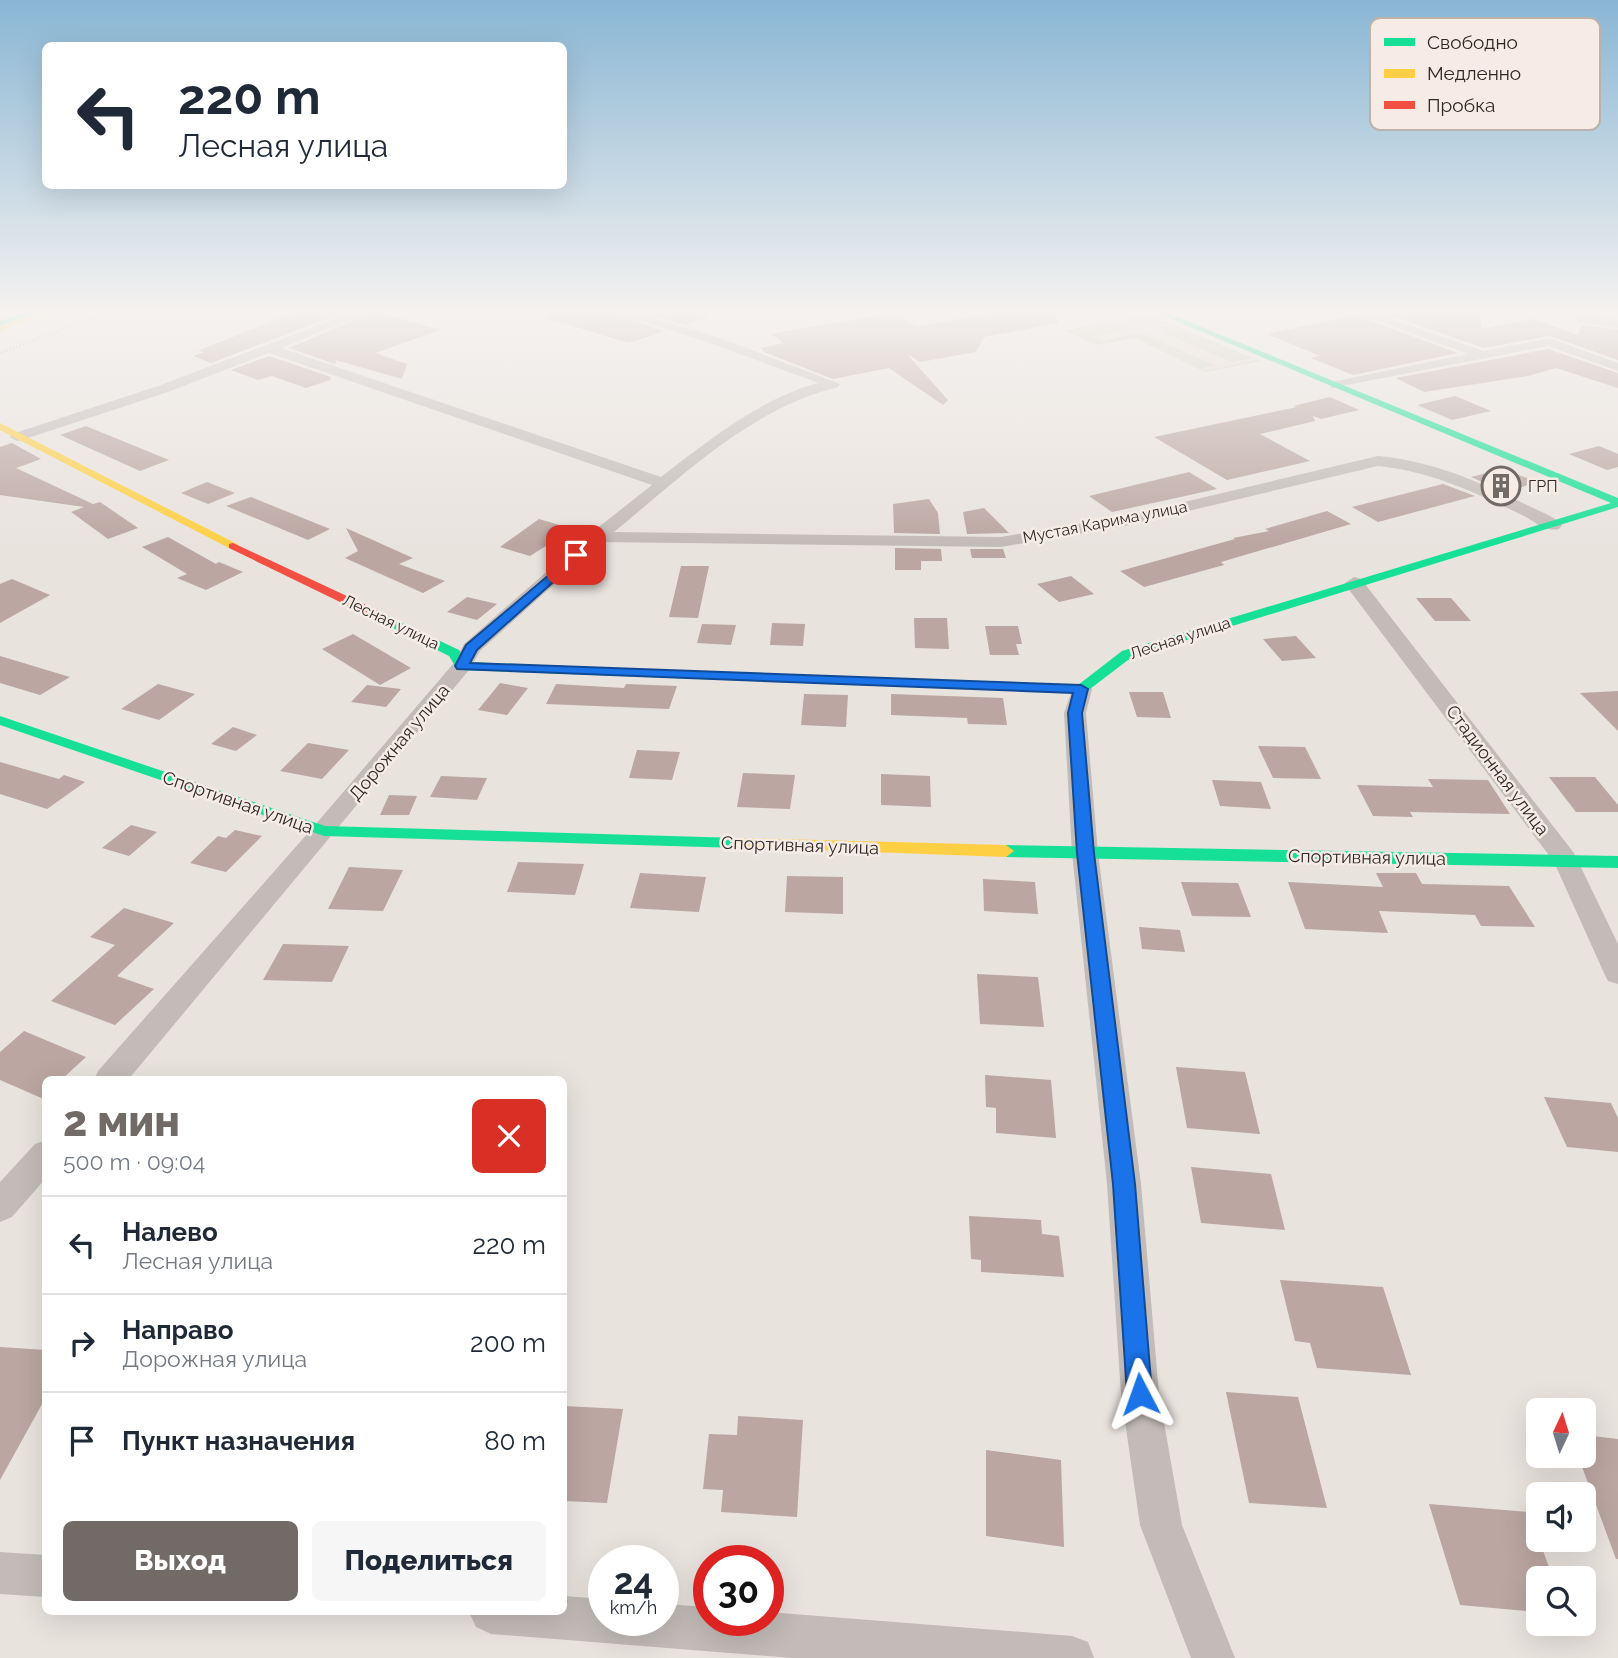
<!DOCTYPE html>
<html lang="ru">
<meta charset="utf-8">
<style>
:root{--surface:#fff;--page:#f6f6f7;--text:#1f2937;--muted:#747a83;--line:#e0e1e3;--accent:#726a66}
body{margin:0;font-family:Raleway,sans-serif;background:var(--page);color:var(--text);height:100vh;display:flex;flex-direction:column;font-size:26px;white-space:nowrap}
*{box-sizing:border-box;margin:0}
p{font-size:23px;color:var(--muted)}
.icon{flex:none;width:38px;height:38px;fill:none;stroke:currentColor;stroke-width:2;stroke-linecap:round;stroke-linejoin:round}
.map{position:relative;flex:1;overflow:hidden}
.details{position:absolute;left:42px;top:1076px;width:525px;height:539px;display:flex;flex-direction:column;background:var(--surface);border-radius:10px;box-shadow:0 7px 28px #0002}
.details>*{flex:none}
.guide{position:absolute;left:42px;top:42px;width:525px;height:147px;border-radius:10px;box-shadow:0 7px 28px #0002;background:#fff;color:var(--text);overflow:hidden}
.needle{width:46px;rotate:4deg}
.controls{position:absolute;left:1526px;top:1398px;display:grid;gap:14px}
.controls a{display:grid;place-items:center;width:70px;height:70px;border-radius:10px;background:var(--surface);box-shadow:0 7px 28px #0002;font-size:35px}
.speed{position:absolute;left:588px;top:1545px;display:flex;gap:14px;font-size:35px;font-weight:700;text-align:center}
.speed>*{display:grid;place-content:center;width:91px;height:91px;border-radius:50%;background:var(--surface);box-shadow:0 7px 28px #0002;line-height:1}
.speed small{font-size:18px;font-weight:400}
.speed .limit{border:10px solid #d22;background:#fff;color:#111}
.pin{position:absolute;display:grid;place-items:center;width:60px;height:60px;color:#fff;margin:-30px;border-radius:14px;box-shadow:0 4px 10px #0006}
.me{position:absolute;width:77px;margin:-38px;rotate:356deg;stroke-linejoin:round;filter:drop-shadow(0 0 5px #0008)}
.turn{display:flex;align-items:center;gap:24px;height:147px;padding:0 21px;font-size:32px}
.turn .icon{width:91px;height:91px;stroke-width:2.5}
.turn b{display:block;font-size:49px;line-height:60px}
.round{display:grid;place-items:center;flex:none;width:74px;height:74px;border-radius:10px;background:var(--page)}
.summary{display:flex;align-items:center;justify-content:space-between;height:119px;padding:0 21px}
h1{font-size:42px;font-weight:800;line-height:52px;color:var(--accent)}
.button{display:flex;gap:14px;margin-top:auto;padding:14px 21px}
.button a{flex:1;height:80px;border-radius:10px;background:var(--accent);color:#fff;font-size:28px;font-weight:800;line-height:80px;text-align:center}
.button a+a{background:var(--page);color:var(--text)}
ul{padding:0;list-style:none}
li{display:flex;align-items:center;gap:21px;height:98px;padding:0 21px;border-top:2px solid var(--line)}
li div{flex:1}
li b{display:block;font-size:26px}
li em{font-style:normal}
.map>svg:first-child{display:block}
</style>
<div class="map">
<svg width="1618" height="1658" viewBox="0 0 1618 1658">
<rect width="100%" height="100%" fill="#e9e3de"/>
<path fill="#cccdb9" d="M1149,315L1260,361L1205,372L1135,338L1096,345L1064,330Z"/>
<path fill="#e7d9ce" d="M1141,323H1164L1169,326L1162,327L1164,333L1231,362L1252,358L1257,360L1205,371L1200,369L1214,365L1149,336L1135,334L1103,341L1091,336L1126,331L1128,326Z"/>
<path fill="#bba6a1" d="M292,313H342L211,363L193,356L205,352L198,351Z
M370,313H381L440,330L375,353L407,364L402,379L336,360L335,364L289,348Z
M547,313H613L664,331L629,343L546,318Z
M646,313H706L707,317L685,325Z
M891,313L917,327L990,313H1057L1058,323L984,337L976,352L920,362L907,354L948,400L943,405L889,368L833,379L764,352L761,348L784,343L771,334Z
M1383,313H1480L1482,329L1533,319L1578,335L1582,325L1618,330V360L1550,336L1484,348Z
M1354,315H1355L1458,353L1353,375L1311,358L1320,356L1267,334Z
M1548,349L1618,373V388L1556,368L1528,376L1424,392L1396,378Z
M269,356L331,377L330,380L306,388L272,376L258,380L231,370Z
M1455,396L1491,411L1452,420L1417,405Z
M1330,397L1359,410L1321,419L1313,416L1315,421L1260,434L1310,461L1227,480L1154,437L1297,407L1293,406Z
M86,426L169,460L140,471L60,435Z
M12,443L41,459L16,468L93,504L100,502L138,528L108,539L71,512L84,507L0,495V447Z
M1599,446L1618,454V467L1607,470L1569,454Z
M1502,469L1538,482L1505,492L1471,477Z
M1189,472L1217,489L1112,512L1089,496Z
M207,482L235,493L208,504L181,493Z
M1443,484L1475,496L1378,522L1352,507Z
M251,497L330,529L308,540L226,506Z
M929,499L938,513L940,534L894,533L893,504Z
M984,508L1009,533L967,534L963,512Z
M1327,511L1351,524L1221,562L1224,565L1144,587L1120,571L1235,539L1233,538L1269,531L1265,529Z
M539,519L573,529L530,556L500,547Z
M346,528L413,558L399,564L445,581L423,593L345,558L358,551Z
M168,537L216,564L219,562L243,572L206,590L177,578L187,574L142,547Z
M895,548L941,549L942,561H921V570H895Z
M970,549H1003L1006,558H972Z
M681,566H709L698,618L669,617Z
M1071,576L1094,594L1059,602L1037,584Z
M12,579L50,595L0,623V584Z
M467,597L497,604L477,620L447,612Z
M1416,598H1451L1471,621H1435Z
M914,618H947L949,649L915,648Z
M772,623L805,624L803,646L770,645Z
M702,624L736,625L731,645L697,643Z
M985,626H1018L1022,644H1016L1019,655H990Z
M353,634L411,668L380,685L322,649Z
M1296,636L1316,658L1282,661L1263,639Z
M0,656L70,677L40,695L0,683Z
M500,683L528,688L507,715L478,710Z
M158,684L195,694L159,720L121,709Z
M556,684L624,688L626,684L677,686L669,709L546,704Z
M367,685L401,689L386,707L351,702Z
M1618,691V731L1580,693Z
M1129,692H1163L1171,718L1137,717Z
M804,694L848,695L846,727L801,725Z
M891,694L1003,698L1007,725L968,724L967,718L891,715Z
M233,727L257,735L236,751L211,744Z
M308,743L349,750L322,779L280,771Z
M1258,746L1305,747L1321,779L1273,778Z
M637,750L680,752L672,780L629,778Z
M0,762L59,779L64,775L85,782L47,809L0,794Z
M743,773L795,775L790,809L737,807Z
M881,774L930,776L931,807L881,805Z
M441,776L487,778L477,800L430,797Z
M1549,777H1595L1618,805V812H1576Z
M1428,779L1488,780L1510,814L1410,812L1413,817L1373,816L1357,785L1433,787Z
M1212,780L1261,782L1271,809L1220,806Z
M389,795L417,796L409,815H380Z
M131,825L157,832L129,856L102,848Z
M235,830L262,836L226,872L190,863L218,836L226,838Z
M518,862L584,864L575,895L507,892Z
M349,867L403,870L383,911L328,909Z
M640,873L706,877L699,912L630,908Z
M1376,873H1416L1422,884L1509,886L1535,927L1481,926L1475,915L1379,911L1388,933L1305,929L1288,882L1383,887Z
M787,876L843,877V914L785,912Z
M983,879L1035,882L1038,914L984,911Z
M1181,882L1238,883L1251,917L1192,916Z
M124,908L174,923L117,976L154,989L115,1025L51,1001L115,945L90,937Z
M1139,927L1180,930L1185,952L1142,949Z
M283,944L349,946L332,982L263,980Z
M977,974L1038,977L1044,1027L980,1024Z
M24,1031L86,1057L61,1080H46V1100L0,1080V1052Z
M1176,1067L1245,1072L1260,1134L1187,1128Z
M985,1075L1051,1080L1056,1138L996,1133V1108L986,1107Z
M1544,1097L1611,1103L1618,1118V1152L1567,1147Z
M1191,1167L1271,1174L1285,1230L1201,1223Z
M969,1216L1041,1220L1042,1234L1059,1236L1064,1277L981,1272V1260L971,1259Z
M1280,1280L1383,1287L1411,1375L1317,1368L1310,1343L1295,1341Z
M0,1347L46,1350V1397L0,1480Z
M1226,1392L1298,1397L1327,1508L1249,1503Z
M564,1406L623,1409L607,1503L564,1501Z
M738,1416L803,1420L797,1517L721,1512L723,1490L703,1489L709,1434L737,1435Z
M1584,1435L1618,1439V1559H1616L1578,1456H1584Z
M986,1450L1061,1460L1064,1547L986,1536Z
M1429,1504L1529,1512L1553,1578H1538V1612L1460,1605Z"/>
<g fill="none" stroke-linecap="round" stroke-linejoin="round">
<path fill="#c2bbb8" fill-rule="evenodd" d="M350,313H368L281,348L661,477C705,443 764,396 819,383L707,342L615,313H635L715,336L840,384L838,387C751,408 681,477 614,532L1001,537L1125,516L1378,456C1432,461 1481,482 1529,506C1539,511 1554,516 1562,525L1559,529C1546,532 1535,522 1524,516C1477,493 1430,471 1378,466L1125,526L1001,547L601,542L480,651L469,670L128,1080H94L98,1071L315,825L453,664L464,644L591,533L652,485L269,353L168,392L22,440L17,441L10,437L12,434L158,386Z
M1356,313H1374L1484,351L1549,338L1618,363V371L1548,346L1331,388V382L1336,381L1468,354Z
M1569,313L1618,320V328L1579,322Z
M1354,577L1361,579L1574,853L1618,944V984L1608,981L1604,973L1554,862L1347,587L1345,583Z
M1081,683L1088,685L1092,689L1086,713L1098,853L1141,1184L1159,1394L1182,1525L1235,1658H1191L1140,1525L1121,1394L1107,1184L1072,853L1064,713L1074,685Z
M46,1140V1178L12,1217L0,1222V1182L35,1144Z
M0,1552L46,1555V1597L0,1594Z
M564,1596L604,1599V1620H663V1604L709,1607V1620H768V1612L1072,1636L1088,1642L1094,1658H792L491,1634L476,1627L469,1612H564Z"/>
<path fill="#16e098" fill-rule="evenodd" d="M22,313H34L0,326V321Z
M1157,313H1168L1618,498V507L1132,657L1086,692L1016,690L1014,687L1021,683L1078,685L1122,651L1611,503Z
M375,610L459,650L466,662L853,677L860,681L853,685L462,670L457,669L449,656L371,617V611Z
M0,716L325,826L739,838L747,843L739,848L324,836L0,725Z
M1006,845L1618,856V868L1006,857L998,851Z"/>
<path fill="#ffcf43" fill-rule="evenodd" d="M35,313H47L0,331V326Z
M0,423L237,544L239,546L229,548L0,430Z
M739,838L1006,845L1014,851L1006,857L733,847L731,843Z"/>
<path fill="#f24e42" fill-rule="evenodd" d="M233,543L379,611L381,614L379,617H371L229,548V544Z
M853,677L1021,683L1028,687L1021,691L848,684L846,681Z"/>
<path stroke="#aaa4a1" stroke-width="2.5" stroke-dasharray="1 2.5" stroke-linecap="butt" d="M0,353L106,313"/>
</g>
<linearGradient id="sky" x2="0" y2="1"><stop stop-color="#89b6d4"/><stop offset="0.57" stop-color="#f5f2f0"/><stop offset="1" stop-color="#f5f2f0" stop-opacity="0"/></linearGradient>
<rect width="1618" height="545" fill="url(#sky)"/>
<path fill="#1a73e8" stroke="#114b97" stroke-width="2" d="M576,552L580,553V558L477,650L470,663L1081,685L1088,689L1082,713L1094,853L1135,1184L1152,1394L1149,1403L1140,1407L1131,1403L1127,1394L1113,1184L1077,853L1068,713L1073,693L457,669L455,666L466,645Z"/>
<defs>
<symbol id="building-ring" viewBox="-11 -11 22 22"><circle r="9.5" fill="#f6ece5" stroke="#726a66" stroke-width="1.5"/><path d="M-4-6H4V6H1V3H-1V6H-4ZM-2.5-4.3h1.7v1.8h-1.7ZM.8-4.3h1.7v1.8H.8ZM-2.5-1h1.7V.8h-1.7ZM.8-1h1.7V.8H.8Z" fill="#726a66"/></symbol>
</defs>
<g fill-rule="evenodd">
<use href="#building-ring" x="1479" y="464" width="44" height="44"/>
</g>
<g text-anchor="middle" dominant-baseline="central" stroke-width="5" stroke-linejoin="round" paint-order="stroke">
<g font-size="16" fill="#322926" stroke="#f6ece5" text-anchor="start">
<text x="1528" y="486">ГРП</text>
</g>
<g font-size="16" fill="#322926" stroke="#f6ece5">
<text transform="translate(1105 522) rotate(-11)">Мустая Карима улица</text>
<text transform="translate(391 622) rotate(26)">Лесная улица</text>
<text transform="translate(1180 638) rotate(-18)">Лесная улица</text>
</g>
<g font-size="18" fill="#322926" stroke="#f6ece5">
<text transform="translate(399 742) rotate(-50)">Дорожная улица</text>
<text transform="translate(1498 770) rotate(53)">Стадионная улица</text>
<text transform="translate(238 802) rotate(19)">Спортивная улица</text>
<text transform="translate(800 845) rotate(2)">Спортивная улица</text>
<text transform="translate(1367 857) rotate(1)">Спортивная улица</text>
</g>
</g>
<rect x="1370" y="18" width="230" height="112" rx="10" fill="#f6ece5" stroke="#bbb2ac" stroke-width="2"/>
<rect x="1384" y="38" width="31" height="8" fill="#16e098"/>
<rect x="1384" y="69" width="31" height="9" fill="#ffcf43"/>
<rect x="1384" y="101" width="31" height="8" fill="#f24e42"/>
<g font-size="19" fill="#322926">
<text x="1427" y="49">Свободно</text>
<text x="1427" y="80">Медленно</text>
<text x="1427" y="112">Пробка</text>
</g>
</svg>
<div class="controls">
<a><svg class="needle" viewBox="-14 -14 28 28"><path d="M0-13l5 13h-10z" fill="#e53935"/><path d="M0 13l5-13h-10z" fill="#747a83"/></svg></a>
<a><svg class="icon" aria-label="sound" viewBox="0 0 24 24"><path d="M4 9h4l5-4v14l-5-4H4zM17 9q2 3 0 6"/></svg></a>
<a><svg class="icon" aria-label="search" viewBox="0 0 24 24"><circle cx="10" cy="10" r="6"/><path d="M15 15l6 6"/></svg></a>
</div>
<div class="speed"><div>24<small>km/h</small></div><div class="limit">30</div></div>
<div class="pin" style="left:576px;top:555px;background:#d93025"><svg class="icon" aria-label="arrive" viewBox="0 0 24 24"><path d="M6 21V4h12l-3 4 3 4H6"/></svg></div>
<svg class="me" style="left:1140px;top:1394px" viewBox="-20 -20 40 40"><path d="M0-17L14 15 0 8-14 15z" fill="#1a73e8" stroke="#fff" stroke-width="4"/></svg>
<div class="guide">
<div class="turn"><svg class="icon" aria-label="left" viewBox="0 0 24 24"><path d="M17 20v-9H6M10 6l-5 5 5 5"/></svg><div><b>220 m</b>Лесная улица</div></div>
</div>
<section class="details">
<div class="summary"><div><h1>2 мин</h1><p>500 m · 09:04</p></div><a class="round" style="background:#d93025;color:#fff"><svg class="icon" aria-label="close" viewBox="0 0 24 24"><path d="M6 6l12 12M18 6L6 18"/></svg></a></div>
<ul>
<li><svg class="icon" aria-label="left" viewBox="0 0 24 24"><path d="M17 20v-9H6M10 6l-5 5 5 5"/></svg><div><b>Налево</b><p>Лесная улица</p></div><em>220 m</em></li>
<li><svg class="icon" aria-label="right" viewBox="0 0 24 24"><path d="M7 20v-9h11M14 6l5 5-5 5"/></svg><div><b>Направо</b><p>Дорожная улица</p></div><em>200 m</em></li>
<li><svg class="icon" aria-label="arrive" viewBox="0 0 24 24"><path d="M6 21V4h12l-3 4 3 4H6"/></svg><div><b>Пункт назначения</b></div><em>80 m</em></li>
</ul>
<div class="button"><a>Выход</a><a>Поделиться</a></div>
</section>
</div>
